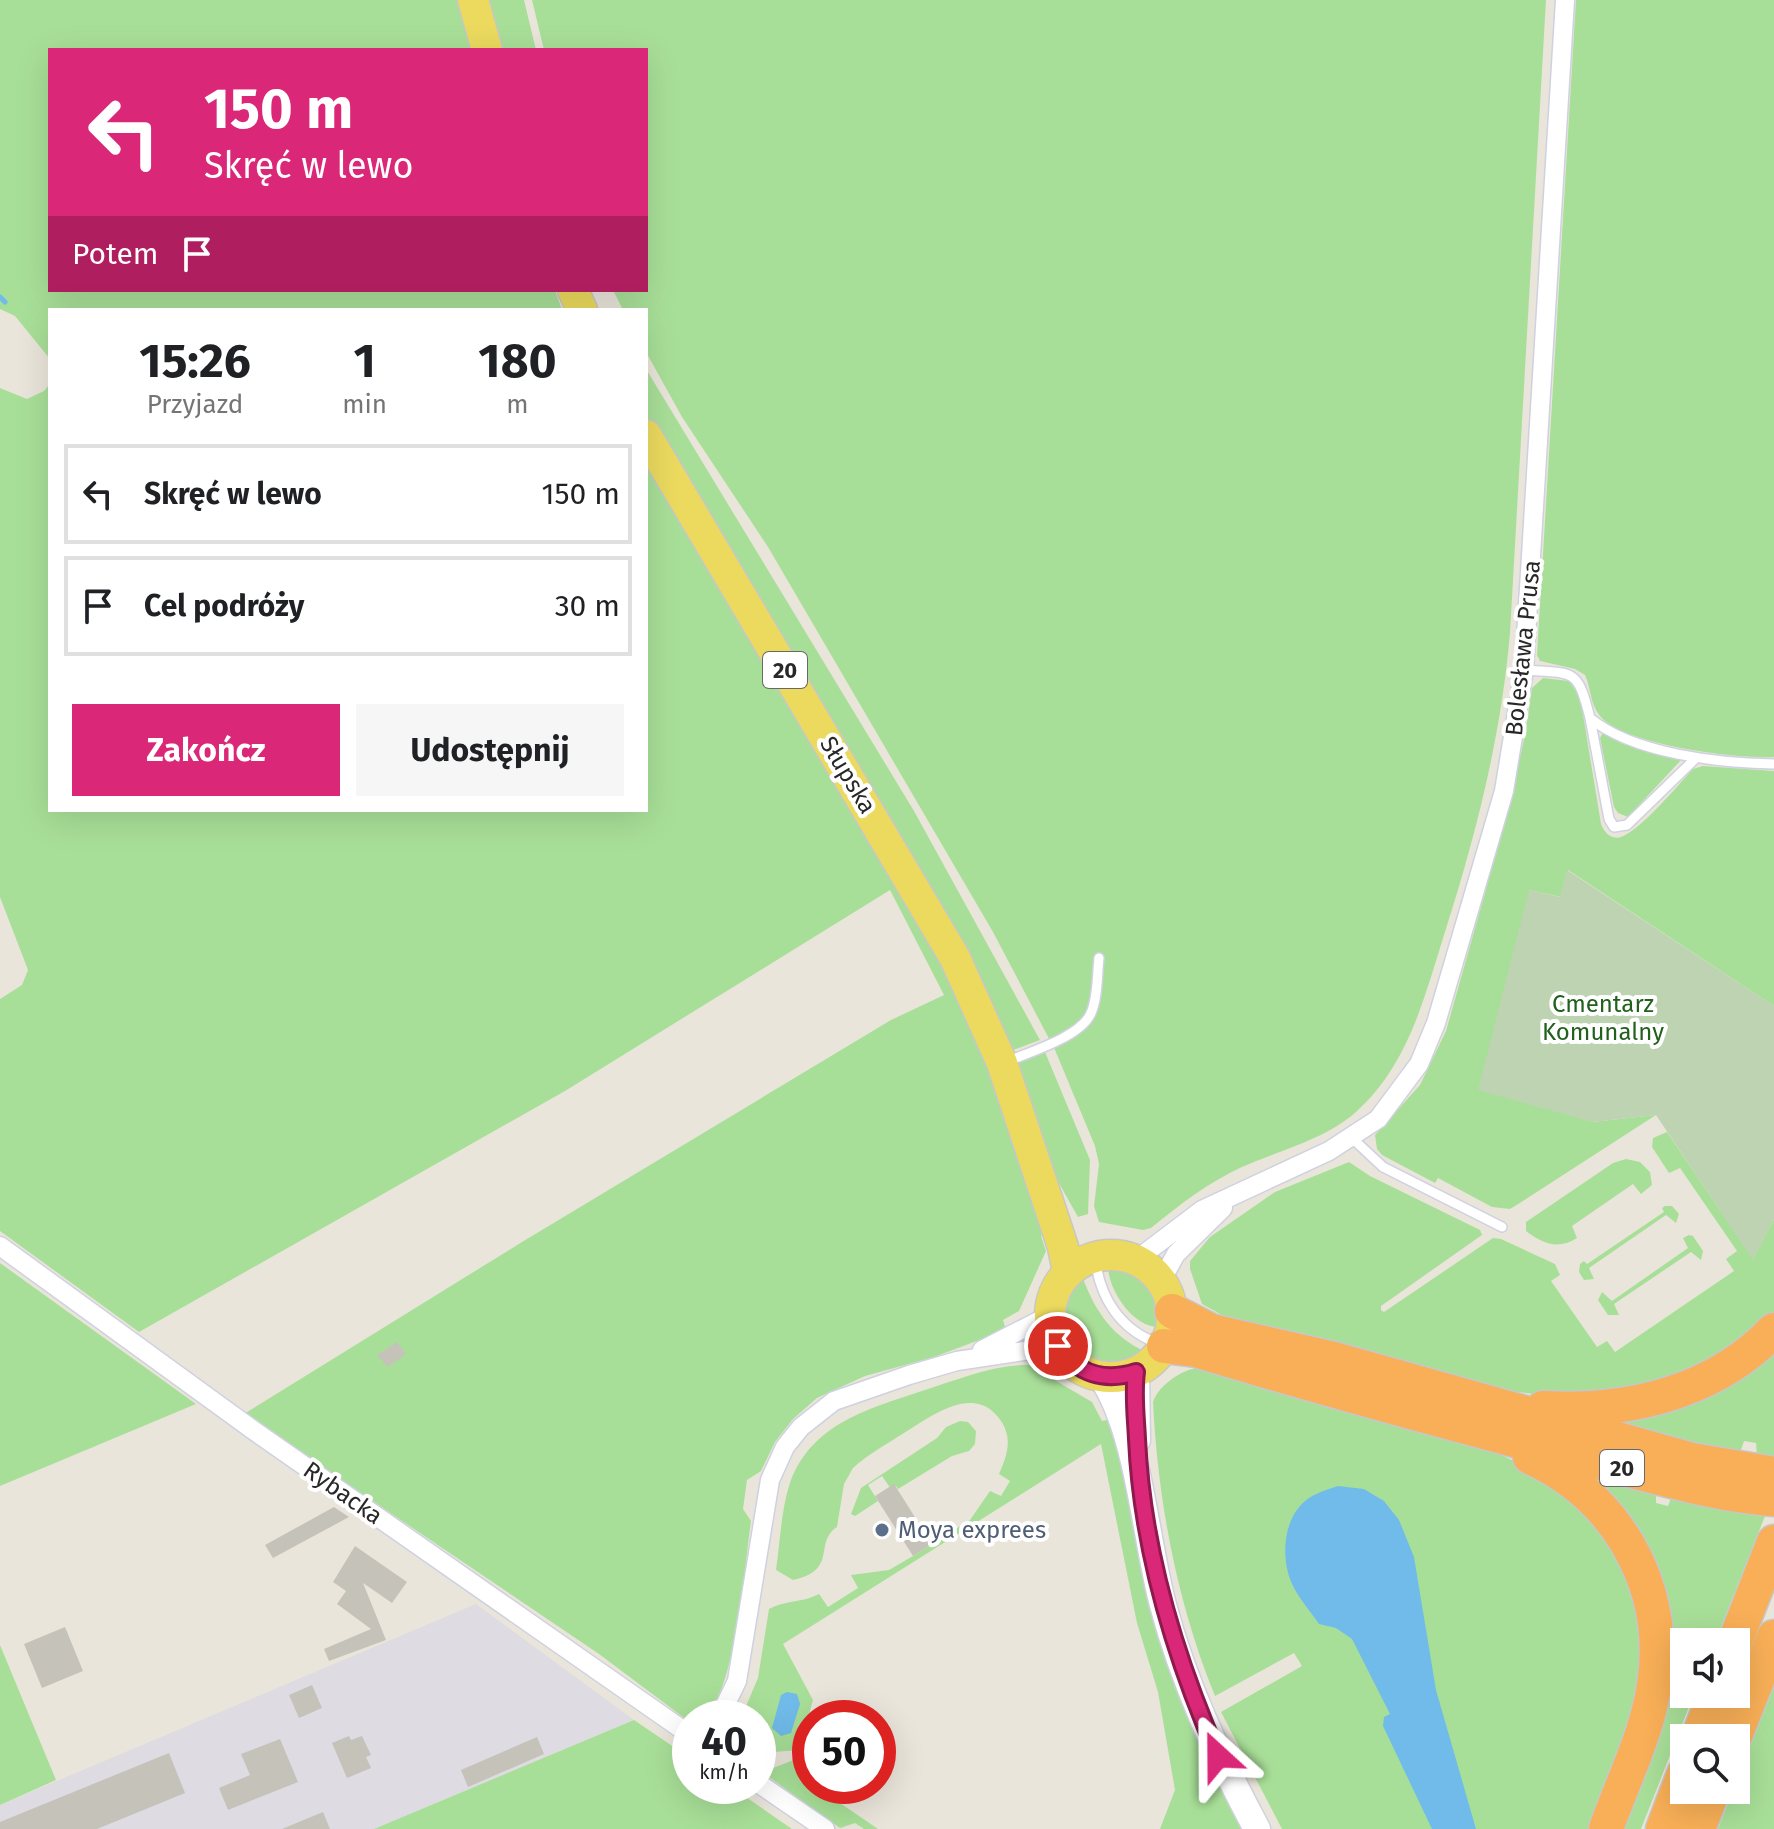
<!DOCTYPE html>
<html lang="pl">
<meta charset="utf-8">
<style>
:root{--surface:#fff;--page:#f6f6f6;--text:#202124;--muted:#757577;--line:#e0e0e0;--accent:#db2777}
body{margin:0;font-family:"Fira Sans",sans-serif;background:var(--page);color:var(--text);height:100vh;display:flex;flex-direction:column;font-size:30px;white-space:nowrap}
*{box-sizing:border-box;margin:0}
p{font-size:26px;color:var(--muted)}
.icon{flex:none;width:44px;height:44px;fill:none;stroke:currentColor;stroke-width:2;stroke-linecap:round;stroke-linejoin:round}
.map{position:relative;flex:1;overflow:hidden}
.sheet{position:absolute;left:48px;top:308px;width:600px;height:504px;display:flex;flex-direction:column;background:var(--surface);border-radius:0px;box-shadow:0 8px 32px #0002}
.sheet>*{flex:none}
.guide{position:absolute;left:48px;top:48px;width:600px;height:244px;border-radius:0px;box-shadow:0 8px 32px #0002;background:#db2777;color:#fff;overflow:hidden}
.buttons{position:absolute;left:1670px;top:1628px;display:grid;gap:16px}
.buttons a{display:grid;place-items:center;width:80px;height:80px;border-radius:0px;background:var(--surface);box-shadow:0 8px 32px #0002;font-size:40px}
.speed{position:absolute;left:672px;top:1700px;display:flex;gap:16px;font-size:40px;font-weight:700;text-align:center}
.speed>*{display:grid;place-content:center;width:104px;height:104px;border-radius:50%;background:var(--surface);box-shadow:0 8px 32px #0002;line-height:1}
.speed small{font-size:20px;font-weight:400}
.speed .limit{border:12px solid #d22;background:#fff;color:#111}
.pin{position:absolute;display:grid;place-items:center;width:68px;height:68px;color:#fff;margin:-34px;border:4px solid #fff;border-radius:50%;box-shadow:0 2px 8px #0007}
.me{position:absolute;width:88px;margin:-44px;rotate:336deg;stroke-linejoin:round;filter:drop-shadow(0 0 6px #0008)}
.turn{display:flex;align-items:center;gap:28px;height:168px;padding:0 24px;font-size:36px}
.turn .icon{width:104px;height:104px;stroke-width:2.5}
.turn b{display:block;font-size:56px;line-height:68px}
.then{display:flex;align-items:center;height:76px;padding:0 24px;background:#0003;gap:16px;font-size:30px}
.eta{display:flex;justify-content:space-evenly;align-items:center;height:136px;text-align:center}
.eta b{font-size:48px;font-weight:700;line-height:56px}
.cta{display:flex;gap:16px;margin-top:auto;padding:16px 24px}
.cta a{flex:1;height:92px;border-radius:0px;background:var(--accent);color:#fff;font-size:32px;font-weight:700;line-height:92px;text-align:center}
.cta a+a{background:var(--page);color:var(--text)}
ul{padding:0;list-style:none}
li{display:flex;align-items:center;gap:24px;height:100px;margin:0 16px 12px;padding:0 8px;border:4px solid var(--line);border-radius:0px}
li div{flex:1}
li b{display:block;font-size:30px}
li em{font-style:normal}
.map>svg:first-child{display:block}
</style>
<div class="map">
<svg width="1774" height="1829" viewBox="0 0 1774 1829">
<rect width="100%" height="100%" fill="#eae5da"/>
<path fill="#dedbe2" d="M476,1604L634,1720L374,1829H0V1805Z"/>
<path fill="#a8df98" d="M0,0H461L474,50H50V290H555L562,310H50V359L15,316L0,309Z
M482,0H524L536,50H495Z
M532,0H1546L1510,633C1501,737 1476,835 1444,935C1424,999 1408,1065 1356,1112C1324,1140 1280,1150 1242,1167C1209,1182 1179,1205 1151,1228L1143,1230L1099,1222L1094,1206L1099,1164L1095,1146L1055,1050L993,932L768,547L682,417L646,352V310H623L613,290H646V50H544Z
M1576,0H1774V757C1737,759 1623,745 1600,716C1590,704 1591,688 1585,675L1575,669L1540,661L1537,655Z
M646,369L914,811L1040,1040L1013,1050L1005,1045L646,417Z
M50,384V810H646V464L960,991L1050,1231L1041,1236L1046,1251L1019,1311L1003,1320L1006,1330L934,1357L865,1376L817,1398L793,1419L775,1442L761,1471L747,1480L743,1509L751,1521C745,1563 736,1685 708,1712C701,1719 692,1717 687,1720L599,1654L244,1414L522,1242L891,1020L944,995L890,890L565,1091L139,1332L0,1231V999L22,985L28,970L0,897V388L27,399L44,391Z
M1543,678L1569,681L1580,696L1601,824C1604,832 1611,840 1621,837C1641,830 1678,785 1693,769L1703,766L1774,771V1006L1568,870L1561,897L1529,890L1592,1122L1656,1115L1515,1206L1510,1209L1492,1207L1438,1178L1435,1183L1382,1155L1377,1149L1375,1135L1420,1085L1446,1031L1505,822L1525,735L1532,688Z
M1603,733L1623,744L1682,759L1628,817L1618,813L1614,807L1600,738Z
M1045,1052L1090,1160L1088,1214L1078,1217L1051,1169L1015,1071L1019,1063Z
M1667,1132L1753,1259L1774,1219V1314L1750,1338L1661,1387L1557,1397L1504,1390L1219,1323L1220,1314L1202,1304L1190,1269V1261L1210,1237L1275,1192L1349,1162L1370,1176L1480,1230L1482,1235L1381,1306V1310L1384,1312L1493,1238L1501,1239L1555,1264L1560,1275L1551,1281L1597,1347L1607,1341L1615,1352L1734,1271L1726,1259L1737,1251L1680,1168L1669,1173L1652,1147L1653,1138Z
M1626,1159L1640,1162L1650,1172L1652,1185L1641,1194L1633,1184L1572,1226L1577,1238C1558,1250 1543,1244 1526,1231V1222L1613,1163Z
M1665,1206H1672L1679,1214L1676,1223L1666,1215L1589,1268L1594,1279L1584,1280L1579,1272L1580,1264L1584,1261L1587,1264L1664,1212L1662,1208Z
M1689,1235L1693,1236L1703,1251L1701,1260L1691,1252L1614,1304L1619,1315H1608L1598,1300L1602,1292L1612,1301L1688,1248L1683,1238Z
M0,1263L196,1404L0,1486Z
M1108,1266C1143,1267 1162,1294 1158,1327C1133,1327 1108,1290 1108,1266Z
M1082,1276C1094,1308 1109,1333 1140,1349L1141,1353C1084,1391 1030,1311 1082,1276Z
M1774,1343V1465L1757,1458L1756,1443L1744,1441L1740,1453L1568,1418Z
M1029,1365L1092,1402L1102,1421L1111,1419L1245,1829H1160L1175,1790L1158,1692L1137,1623L1101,1444L783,1644L813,1700L799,1750L774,1752L758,1729V1718H741L758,1678L769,1609C784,1600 803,1603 819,1594L828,1607L858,1588L851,1575L889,1570L913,1556L970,1520L990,1491L1001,1496L1010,1481L999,1474C1007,1456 1013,1439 1001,1421C975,1382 932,1416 904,1433C887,1444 868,1454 853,1468L844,1484L837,1527C813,1543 839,1570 793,1580L776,1570C780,1543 781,1512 789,1486C810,1422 872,1408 928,1389C959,1379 997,1364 1029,1365Z
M1192,1369H1205L1488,1449L1542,1474L1573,1495L1631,1571L1645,1682L1596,1829H1282L1221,1712L1302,1666L1294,1653L1215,1696C1177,1603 1158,1502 1153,1402C1158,1387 1177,1373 1192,1369Z
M960,1421L968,1422L976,1431L975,1444L969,1451L952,1456L898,1489L896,1486L891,1489L882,1476L868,1485L878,1501L855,1516L851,1514L861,1488L937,1438L946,1427Z
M1567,1462L1656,1494V1503L1668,1506L1671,1498L1767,1511L1715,1642H1684V1694H1694L1641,1829H1615L1667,1653Z
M0,1645L56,1780L0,1805Z
M1774,1687V1829H1718L1733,1790H1736V1782Z
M634,1720L690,1758V1786H730L792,1829H374Z
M799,1758L798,1772L810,1782V1786H815L878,1829H864L855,1823L840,1828L769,1777L773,1768Z"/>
<path fill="#bed3b2" d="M1567,870L1774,1006V1219L1753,1260L1656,1115L1592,1122L1478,1090L1529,890L1560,897Z"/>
<path fill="#70bbe9" d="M1338,1486L1364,1489L1384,1501L1399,1520L1414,1557L1436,1690L1476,1829H1432L1383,1726L1384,1717L1390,1714L1352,1639L1336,1628L1319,1624C1311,1612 1301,1601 1294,1588C1281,1564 1282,1526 1300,1506C1310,1494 1324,1491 1338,1486Z
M787,1692L797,1694L800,1704L791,1733L781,1736L772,1728L781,1695Z"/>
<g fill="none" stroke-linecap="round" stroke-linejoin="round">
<path stroke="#70bbe9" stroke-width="5" d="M0,297L5,302"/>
</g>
<path fill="#c5c2ba" d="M397,1342L406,1354L388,1367L377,1355Z
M894,1484L932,1544L913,1556L875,1496Z
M334,1507L349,1517L273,1558L265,1545Z
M355,1546L407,1582L392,1603L363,1583L386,1640L329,1661L324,1649L371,1629L337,1604L346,1591L333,1582Z
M65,1627L83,1671L42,1688L24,1644Z
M312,1685L322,1708L299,1718L289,1695Z
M349,1736L351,1740L362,1736L371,1755L366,1757L371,1768L347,1778L332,1743Z
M537,1737L544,1754L468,1787L461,1770Z
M280,1739L298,1782L228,1810L219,1788L250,1775L241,1754Z
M169,1753L185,1793L97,1829H0V1822Z
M323,1812L330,1829H282Z"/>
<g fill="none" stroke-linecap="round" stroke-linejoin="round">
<defs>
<path id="service" d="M1524,670C1575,674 1577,667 1590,718C1633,754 1720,763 1774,764
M1590,718L1609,819L1614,827L1627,825L1696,758
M1006,1062C1029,1052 1081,1037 1091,1013C1098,997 1097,975 1099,958
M1353,1139L1383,1167L1502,1227
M1095,1257C1099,1296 1119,1329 1157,1343"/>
<path id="minor" d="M0,1246L253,1430L690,1735
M1136,1260L1202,1210L1329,1151L1378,1119L1419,1064L1436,1023L1504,791L1524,670L1565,0
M1161,1281L1176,1254L1223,1208
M982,1350L1050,1315
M719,1718L737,1681L770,1480L785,1447L801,1427L834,1401L909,1375L957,1361L1058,1346
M758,1783L825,1829"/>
<path id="secondary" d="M1136,1372L1137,1440
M1101,1376C1139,1432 1145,1538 1163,1605C1184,1684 1218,1756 1257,1829"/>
<path id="primary" d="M473,0L487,50
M573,290L582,310
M646,435L955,958L1002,1063L1063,1247L1068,1272
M1050 1316a61 61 0 1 1 122 0a61 61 0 1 1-122 0Z"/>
<path id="motorway" d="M1172,1311L1211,1331L1334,1359L1692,1460L1774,1474
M1164,1346L1196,1350C1330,1391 1465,1427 1601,1463C1659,1477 1715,1495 1774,1499
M1543,1408C1627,1413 1714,1393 1774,1330
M1530,1457C1616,1496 1667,1584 1655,1679C1649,1731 1623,1780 1606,1829
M1735,1642L1774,1542
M1698,1738L1715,1694
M1734,1738L1774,1637
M1663,1829L1684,1774
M1698,1829L1713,1790"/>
</defs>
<use href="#service" stroke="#cfd1e1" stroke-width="12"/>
<use href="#minor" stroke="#cfd1e1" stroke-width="21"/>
<use href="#secondary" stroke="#cfd1e1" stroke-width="29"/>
<use href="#primary" stroke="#c7c7c7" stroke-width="33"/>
<use href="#motorway" stroke="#c7c7c7" stroke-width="37"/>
<use href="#service" stroke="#fff" stroke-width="9"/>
<use href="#minor" stroke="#fff" stroke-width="18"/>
<use href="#secondary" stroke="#fff" stroke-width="26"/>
<use href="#primary" stroke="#ebda5e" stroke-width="30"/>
<use href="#motorway" stroke="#f8af57" stroke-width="34"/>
</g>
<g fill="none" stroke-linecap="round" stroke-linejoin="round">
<defs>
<path id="route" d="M1058,1346C1077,1374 1105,1382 1136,1372C1133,1394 1136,1417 1137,1439C1142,1549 1174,1655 1218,1756"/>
</defs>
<use href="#route" stroke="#8e194d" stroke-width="20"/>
<use href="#route" stroke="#db2777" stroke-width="14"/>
</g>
<circle fill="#5c6f8a" stroke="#fff" stroke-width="3" cx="882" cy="1530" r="8"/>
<g text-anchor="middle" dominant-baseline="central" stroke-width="8" stroke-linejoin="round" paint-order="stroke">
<g fill="#fff" stroke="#686868" stroke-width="2">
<rect x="763" y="652" width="44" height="36" rx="6"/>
<rect x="1600" y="1450" width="44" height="36" rx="6"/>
</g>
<g font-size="22" font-weight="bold" fill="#282828">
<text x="785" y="670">20</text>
<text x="1622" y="1468">20</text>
</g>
<g font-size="24" fill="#282828" stroke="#fff">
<text transform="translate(1523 648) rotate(-84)">Bolesława Prusa</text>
<text transform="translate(848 775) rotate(59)">Słupska</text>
<text transform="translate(343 1493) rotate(35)">Rybacka</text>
</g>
<g font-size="24" fill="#22611c" stroke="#fff">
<text x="1603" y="1004">Cmentarz<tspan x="1603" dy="28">Komunalny</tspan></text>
</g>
<g font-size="24" fill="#4e5e75" stroke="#fff" text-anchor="start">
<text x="898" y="1530">Moya exprees</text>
</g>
</g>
</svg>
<div class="buttons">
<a><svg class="icon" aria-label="sound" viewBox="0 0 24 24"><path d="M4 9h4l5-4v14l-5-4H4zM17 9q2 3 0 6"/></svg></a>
<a><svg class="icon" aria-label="search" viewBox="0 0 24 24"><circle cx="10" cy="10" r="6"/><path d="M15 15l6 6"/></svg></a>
</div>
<div class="speed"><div>40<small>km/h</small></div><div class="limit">50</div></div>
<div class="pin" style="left:1058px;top:1346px;background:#d93025"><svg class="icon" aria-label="arrive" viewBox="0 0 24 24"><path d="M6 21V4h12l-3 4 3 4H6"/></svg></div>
<svg class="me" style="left:1218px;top:1756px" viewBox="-20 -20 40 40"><path d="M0-17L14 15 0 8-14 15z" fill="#db2777" stroke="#fff" stroke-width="4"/></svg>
<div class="guide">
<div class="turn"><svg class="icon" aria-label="left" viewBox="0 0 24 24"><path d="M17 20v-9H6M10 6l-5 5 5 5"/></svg><div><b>150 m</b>Skręć w lewo</div></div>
<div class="then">Potem<svg class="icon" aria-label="arrive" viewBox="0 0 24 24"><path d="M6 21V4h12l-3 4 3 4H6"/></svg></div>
</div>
<section class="sheet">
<div class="eta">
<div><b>15:26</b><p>Przyjazd</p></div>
<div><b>1</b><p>min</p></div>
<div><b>180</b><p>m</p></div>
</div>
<ul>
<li><svg class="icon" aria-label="left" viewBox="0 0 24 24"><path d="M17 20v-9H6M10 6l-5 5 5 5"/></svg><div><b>Skręć w lewo</b></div><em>150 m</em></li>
<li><svg class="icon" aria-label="arrive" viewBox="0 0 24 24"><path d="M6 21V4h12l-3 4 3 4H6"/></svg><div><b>Cel podróży</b></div><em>30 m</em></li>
</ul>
<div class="cta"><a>Zakończ</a><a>Udostępnij</a></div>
</section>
</div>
